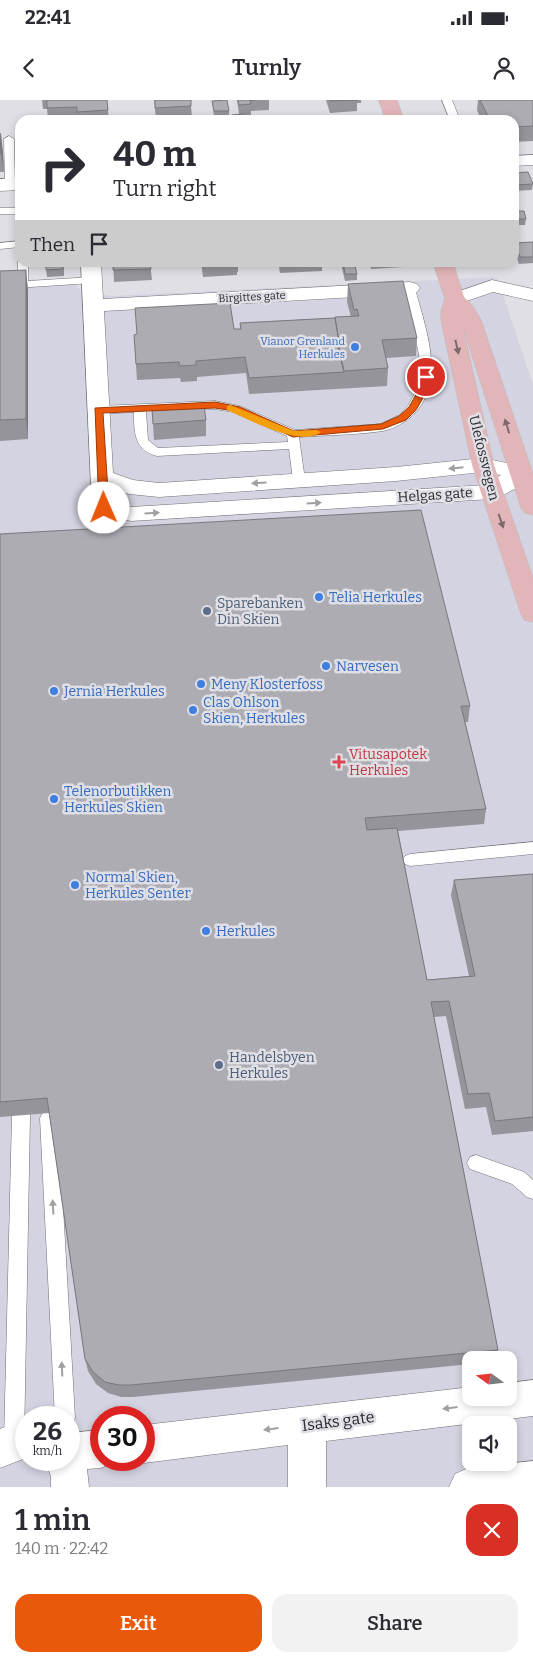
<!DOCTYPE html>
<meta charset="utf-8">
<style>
:root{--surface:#fff;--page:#f2f2f3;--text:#2b2b33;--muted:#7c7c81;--accent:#ea580c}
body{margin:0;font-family:Bitter,serif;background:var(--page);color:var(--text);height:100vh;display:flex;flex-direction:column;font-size:19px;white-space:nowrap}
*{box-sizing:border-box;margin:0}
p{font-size:16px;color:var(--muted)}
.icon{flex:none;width:28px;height:28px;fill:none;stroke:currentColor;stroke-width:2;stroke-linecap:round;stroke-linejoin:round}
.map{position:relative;height:1387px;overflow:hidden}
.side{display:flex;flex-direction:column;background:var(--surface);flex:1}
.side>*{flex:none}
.guide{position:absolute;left:15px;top:15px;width:504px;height:152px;border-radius:15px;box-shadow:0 2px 8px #0003;background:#fff;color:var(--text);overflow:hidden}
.needle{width:32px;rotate:285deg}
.buttons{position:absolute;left:462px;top:1251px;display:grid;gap:10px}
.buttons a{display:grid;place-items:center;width:55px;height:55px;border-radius:10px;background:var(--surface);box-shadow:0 2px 8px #0003;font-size:25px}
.speed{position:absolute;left:15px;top:1306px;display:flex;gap:10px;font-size:25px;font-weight:700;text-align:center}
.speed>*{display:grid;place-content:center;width:65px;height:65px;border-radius:50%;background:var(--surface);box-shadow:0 2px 8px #0003;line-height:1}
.speed small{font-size:12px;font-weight:400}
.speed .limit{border:8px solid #d22;background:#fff;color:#111}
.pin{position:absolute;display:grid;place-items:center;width:42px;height:42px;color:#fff;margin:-21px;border:2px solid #fff;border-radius:50%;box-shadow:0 1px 5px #0007}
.me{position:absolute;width:55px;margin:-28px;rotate:359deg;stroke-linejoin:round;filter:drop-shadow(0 0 4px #0008)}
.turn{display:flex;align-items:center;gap:18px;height:105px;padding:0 15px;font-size:22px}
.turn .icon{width:65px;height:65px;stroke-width:2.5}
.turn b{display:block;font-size:35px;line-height:42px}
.then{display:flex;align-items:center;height:48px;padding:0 15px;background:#0003;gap:10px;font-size:19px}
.round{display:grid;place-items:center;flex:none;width:52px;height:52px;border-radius:15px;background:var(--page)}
.overview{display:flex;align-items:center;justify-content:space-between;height:85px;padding:0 15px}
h1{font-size:30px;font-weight:600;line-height:38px}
.action{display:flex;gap:10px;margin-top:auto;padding:10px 15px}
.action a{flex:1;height:58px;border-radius:15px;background:var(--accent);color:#fff;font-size:20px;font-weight:600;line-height:58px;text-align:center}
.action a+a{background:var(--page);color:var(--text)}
.status{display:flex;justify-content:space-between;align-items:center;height:35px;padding:0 25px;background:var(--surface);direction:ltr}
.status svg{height:14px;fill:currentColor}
header{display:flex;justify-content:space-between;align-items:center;height:65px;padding:0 15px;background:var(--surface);font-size:22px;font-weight:600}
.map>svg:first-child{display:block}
</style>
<div class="status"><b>22:41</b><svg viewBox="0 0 49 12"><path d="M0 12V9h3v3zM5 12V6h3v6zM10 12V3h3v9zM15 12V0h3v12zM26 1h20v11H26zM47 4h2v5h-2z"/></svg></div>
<header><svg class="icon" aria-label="back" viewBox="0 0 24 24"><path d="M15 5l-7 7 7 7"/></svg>Turnly<svg class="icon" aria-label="person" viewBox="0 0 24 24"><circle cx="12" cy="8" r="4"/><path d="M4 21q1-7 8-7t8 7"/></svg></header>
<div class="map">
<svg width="533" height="1387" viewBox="0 0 533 1387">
<rect width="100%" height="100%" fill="#dfdfe5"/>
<path fill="#d3d3e1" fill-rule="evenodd" d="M497,177L533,285V1387H0V181L69,178L82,192L112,196ZM471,1260H509V1298H471ZM26,1318H69V1360H26ZM101,1318H144V1360H101ZM471,1325H509V1362H471Z"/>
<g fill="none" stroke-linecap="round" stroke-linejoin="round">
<defs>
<path id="service" d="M442,0H452L460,20H450Z
M9,36L14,39L15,85L10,88L5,85L4,39Z
M0,108H20V114H0Z
M20,141V147L0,149V143Z
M20,160V162H28V181L92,177L97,180L92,183L0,189V183L17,182L18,162Z
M410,185L415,188C425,228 447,281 413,315C406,322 393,329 383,331C356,335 327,335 299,337L305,380L303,383L299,384L293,380L289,349L157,356C134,350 134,332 134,312L99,314L93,310L99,306L215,301L240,306L295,330L381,324L399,315L408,306L416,291L420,277L419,255L405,188ZM215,309L233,312L287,336L288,342L158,348L148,340L146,312Z
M533,742V754L410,766L405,764L402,760L405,756L410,754Z
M21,1007L27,1009L30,1015L24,1342L21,1349L14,1352L7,1349L4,1342L12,1015L15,1009Z
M49,1010L55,1012L58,1018L75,1318L72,1325L69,1326V1318H55L40,1018L43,1012Z
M476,1055L524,1072L533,1080V1099L527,1097L512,1084L470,1069L467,1063L470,1057Z"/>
<path id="minor" d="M533,55V65L514,66V56Z
M20,78V90L0,91V79Z
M81,162H101L103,199L410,182L417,184L420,188L417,192L410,194L104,211L113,373L133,380L159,383L396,367L483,358L529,368L532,373C525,385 504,396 491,399L131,421L96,413L92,408ZM483,372L501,375L486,385L131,407L115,403L114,390L129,394L159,397L396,381Z
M492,180L533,189V201L493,192L455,205L448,203L445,199L448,195Z
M533,1280V1316L326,1341V1387H288V1345L144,1363L138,1360H144V1325L471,1287V1298H509V1283Z
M26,1321V1358L0,1368V1329L14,1323Z
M101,1330V1360H115L114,1362L101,1368L87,1369L89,1387H51V1376L44,1360H69V1333Z
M533,1361V1387H449L455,1374L468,1368Z"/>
<path id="primary" d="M379,0H397L404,20H386Z
M433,162H453L464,197L472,205L481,220L533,374V415L525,413L521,408L462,224L494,365L533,478V522L524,520L521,514L472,365L441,220V211L445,199Z"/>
</defs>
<use href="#service" stroke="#707076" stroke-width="1"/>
<use href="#minor" stroke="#707076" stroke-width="1"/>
<use href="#primary" stroke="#bbbbbc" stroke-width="1"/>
<use href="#service" fill="#fff" fill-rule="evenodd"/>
<use href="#minor" fill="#fff" fill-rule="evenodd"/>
<use href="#primary" fill="#e2b5b9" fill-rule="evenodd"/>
</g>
<path fill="#95949a" d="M42,0H107L109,20H48L47,9H43Z
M154,0L191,6L192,17L156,19Z
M237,0H269V10L251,11V16H244L245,20H232V15L239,14Z
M326,0H361V3H357V11L330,13Z
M478,0H533V41L514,42V20H481L477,10Z
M212,1L229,11V17H214Z
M0,33L3,53L4,72H0Z
M514,73L533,84L532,90L514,91Z
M514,111L526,119L525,125H514Z
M533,142V163L519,164L514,149L515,143Z
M64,162V176L47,177L46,170Z
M113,162H150L152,180L114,182Z
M201,162H238V172H237V175L203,177Z
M278,162H323V165H322V171L280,173Z
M342,162L357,174V180L345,181L342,168Z
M370,162H407V166L403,167L371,169Z
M0,171L28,190V339L0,341Z
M348,184L417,238L416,256L386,258L388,268L387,286L249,294L246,273L197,277V281L181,282L180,278L137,280L134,235L240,229V223L351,217L347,202Z
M152,309L206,320V336L154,340Z
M0,434L470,606L468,622H465L486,709L484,724L398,731L427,880L469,876L451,795L454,780L533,774V1031L492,1035L486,1007L465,1009L446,916L434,917L498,1250L495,1260H471V1264L133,1297H121L108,1293L96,1284L88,1271L85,1259L49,1013L0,1017Z"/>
<path fill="#79787d" d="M1,33L3,53L4,72L1,53Z
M403,162H407V166L403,167Z
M26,170L28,190V339L26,319Z"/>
<path fill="#adacb3" stroke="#79787d" d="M47,0H107L108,10L77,12V7L47,8Z
M155,0H191V6L155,8Z
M227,0L229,11H214L212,1Z
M238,0H255H250L251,4L239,5Z
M330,0H358L330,1Z
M480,0H533V26L514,27V20H490Z
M244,14L245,20H233L232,15Z
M368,18L369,20H333V19Z
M0,33L1,53H0Z
M528,72L533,84L514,85V73Z
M514,111H524L526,119H514Z
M533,142V157H520L515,143Z
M46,162H63V169L46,170Z
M113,162H150L151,169L113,170Z
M202,162H237V163L202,165Z
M343,162H354L357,174H345Z
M26,170V319L0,320V171Z
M403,181L417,238L382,240L388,268L344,271L338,242H339L335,217L359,216L357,209L354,210L348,184Z
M230,203L234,229H241L240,223L335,218L339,242H338L337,245L344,272L249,278L245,257L196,261V265L180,266L179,262L136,264L134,235L137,234L135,208Z
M204,306L206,320L153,324L152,309Z
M421,410L470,606H461L486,709L365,718L367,730L397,728L427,880L475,876L454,780L533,774V1017L495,1021L489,993L468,994L449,901L431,902L498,1250L131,1285H119L105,1282L93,1272L85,1259L47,998L0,1002V434Z"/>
<defs><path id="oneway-solid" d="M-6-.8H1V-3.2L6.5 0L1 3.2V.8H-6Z" transform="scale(1.25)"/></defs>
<g fill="#7d696d">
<use href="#oneway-solid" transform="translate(457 247) rotate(77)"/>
<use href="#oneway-solid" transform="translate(507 326) rotate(-107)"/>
<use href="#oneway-solid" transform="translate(501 421) rotate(71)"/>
</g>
<g fill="#a0a0a1">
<use href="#oneway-solid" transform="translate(456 368) rotate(174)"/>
<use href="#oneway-solid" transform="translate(259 383) rotate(176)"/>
<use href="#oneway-solid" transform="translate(314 403) rotate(-4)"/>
<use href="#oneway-solid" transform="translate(152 413) rotate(-4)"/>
<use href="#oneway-solid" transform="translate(53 1107) rotate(-93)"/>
<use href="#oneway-solid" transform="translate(62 1269) rotate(-93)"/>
<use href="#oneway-solid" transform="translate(450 1308) rotate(173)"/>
<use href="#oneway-solid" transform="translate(271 1329) rotate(173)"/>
</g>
<path fill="#ea580c" stroke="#983908" d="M426,274L430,277L427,291L416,310L406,320L383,329L293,337L234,311L215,308L103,313L109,408L104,411L99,408L95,308L215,302L240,307L294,331L381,324L399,316L409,307L418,291L421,277Z"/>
<path fill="#f59e0b" d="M230,305L294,331L316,330L321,332C301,348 248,319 227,310V306Z"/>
<g fill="#3f7fe0" stroke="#dfdfe5" stroke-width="2">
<circle cx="355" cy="247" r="5"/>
<circle cx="319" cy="497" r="5"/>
<circle cx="326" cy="566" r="5"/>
<circle cx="201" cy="584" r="5"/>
<circle cx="54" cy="591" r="5"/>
<circle cx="193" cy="610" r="5"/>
<circle cx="54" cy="699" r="5"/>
<circle cx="75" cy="785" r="5"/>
<circle cx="206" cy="831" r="5"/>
</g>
<g fill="#5c6f8a" stroke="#dfdfe5" stroke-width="2">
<circle cx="207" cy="511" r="5"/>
<circle cx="219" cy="965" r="5"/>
</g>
<path fill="#e0444e" stroke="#dfdfe5" stroke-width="2" d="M336.5 654.5h5v5h5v5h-5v5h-5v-5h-5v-5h5z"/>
<g text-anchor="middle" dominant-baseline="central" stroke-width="5" stroke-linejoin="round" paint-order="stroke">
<g font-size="11" fill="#2b2b2e" stroke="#dfdfe5">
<text transform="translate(252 197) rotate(-3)">Birgittes gate</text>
</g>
<g font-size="11" fill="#366cbe" stroke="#dfdfe5" text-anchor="end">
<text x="345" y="241">Vianor Grenland<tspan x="345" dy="13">Herkules</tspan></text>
</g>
<g font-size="14" fill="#2b2b2e" stroke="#dfdfe5">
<text transform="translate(484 358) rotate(76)">Ulefossvegen</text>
<text transform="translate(435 395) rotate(-4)">Helgas gate</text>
</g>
<g font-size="14" fill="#366cbe" stroke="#dfdfe5" text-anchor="start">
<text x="329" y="497">Telia Herkules</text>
<text x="336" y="566">Narvesen</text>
<text x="211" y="584">Meny Klosterfoss</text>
<text x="64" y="591">Jernia Herkules</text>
<text x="203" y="602">Clas Ohlson<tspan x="203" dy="16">Skien, Herkules</tspan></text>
<text x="64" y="691">Telenorbutikken<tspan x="64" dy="16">Herkules Skien</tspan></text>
<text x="85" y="777">Normal Skien,<tspan x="85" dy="16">Herkules Senter</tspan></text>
<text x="216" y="831">Herkules</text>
</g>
<g font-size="14" fill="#4e5e75" stroke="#dfdfe5" text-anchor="start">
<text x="217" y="503">Sparebanken<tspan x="217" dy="16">Din Skien</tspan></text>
<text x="229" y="957">Handelsbyen<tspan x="229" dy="16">Herkules</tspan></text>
</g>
<g font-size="14" fill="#be3a42" stroke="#dfdfe5" text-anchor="start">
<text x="349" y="654">Vitusapotek<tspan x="349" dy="16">Herkules</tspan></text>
</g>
<g font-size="16" fill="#2b2b2e" stroke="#dfdfe5">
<text transform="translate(338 1321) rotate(-7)">Isaks gate</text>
</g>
</g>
</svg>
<div class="buttons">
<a><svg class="needle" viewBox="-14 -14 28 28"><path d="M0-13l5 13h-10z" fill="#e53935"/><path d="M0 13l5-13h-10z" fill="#7c7c81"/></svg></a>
<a><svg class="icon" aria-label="sound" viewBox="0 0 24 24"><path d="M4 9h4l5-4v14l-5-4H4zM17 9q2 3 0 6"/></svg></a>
</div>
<div class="speed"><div>26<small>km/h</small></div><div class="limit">30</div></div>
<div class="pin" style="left:426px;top:277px;background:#d93025"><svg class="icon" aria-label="arrive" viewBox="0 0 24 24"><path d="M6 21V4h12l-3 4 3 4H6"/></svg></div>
<svg class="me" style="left:104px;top:408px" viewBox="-20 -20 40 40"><circle r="19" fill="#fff"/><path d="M0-13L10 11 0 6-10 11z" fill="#ea580c"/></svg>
<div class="guide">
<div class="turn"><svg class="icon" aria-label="right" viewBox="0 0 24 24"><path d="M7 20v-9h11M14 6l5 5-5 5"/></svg><div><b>40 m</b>Turn right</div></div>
<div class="then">Then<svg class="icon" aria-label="arrive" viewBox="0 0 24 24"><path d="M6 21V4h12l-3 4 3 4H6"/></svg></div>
</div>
</div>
<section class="side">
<div class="overview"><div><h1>1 min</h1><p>140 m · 22:42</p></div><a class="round" style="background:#d93025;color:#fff"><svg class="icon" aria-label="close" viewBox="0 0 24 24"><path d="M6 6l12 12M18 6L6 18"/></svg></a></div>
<div class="action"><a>Exit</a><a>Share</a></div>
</section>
